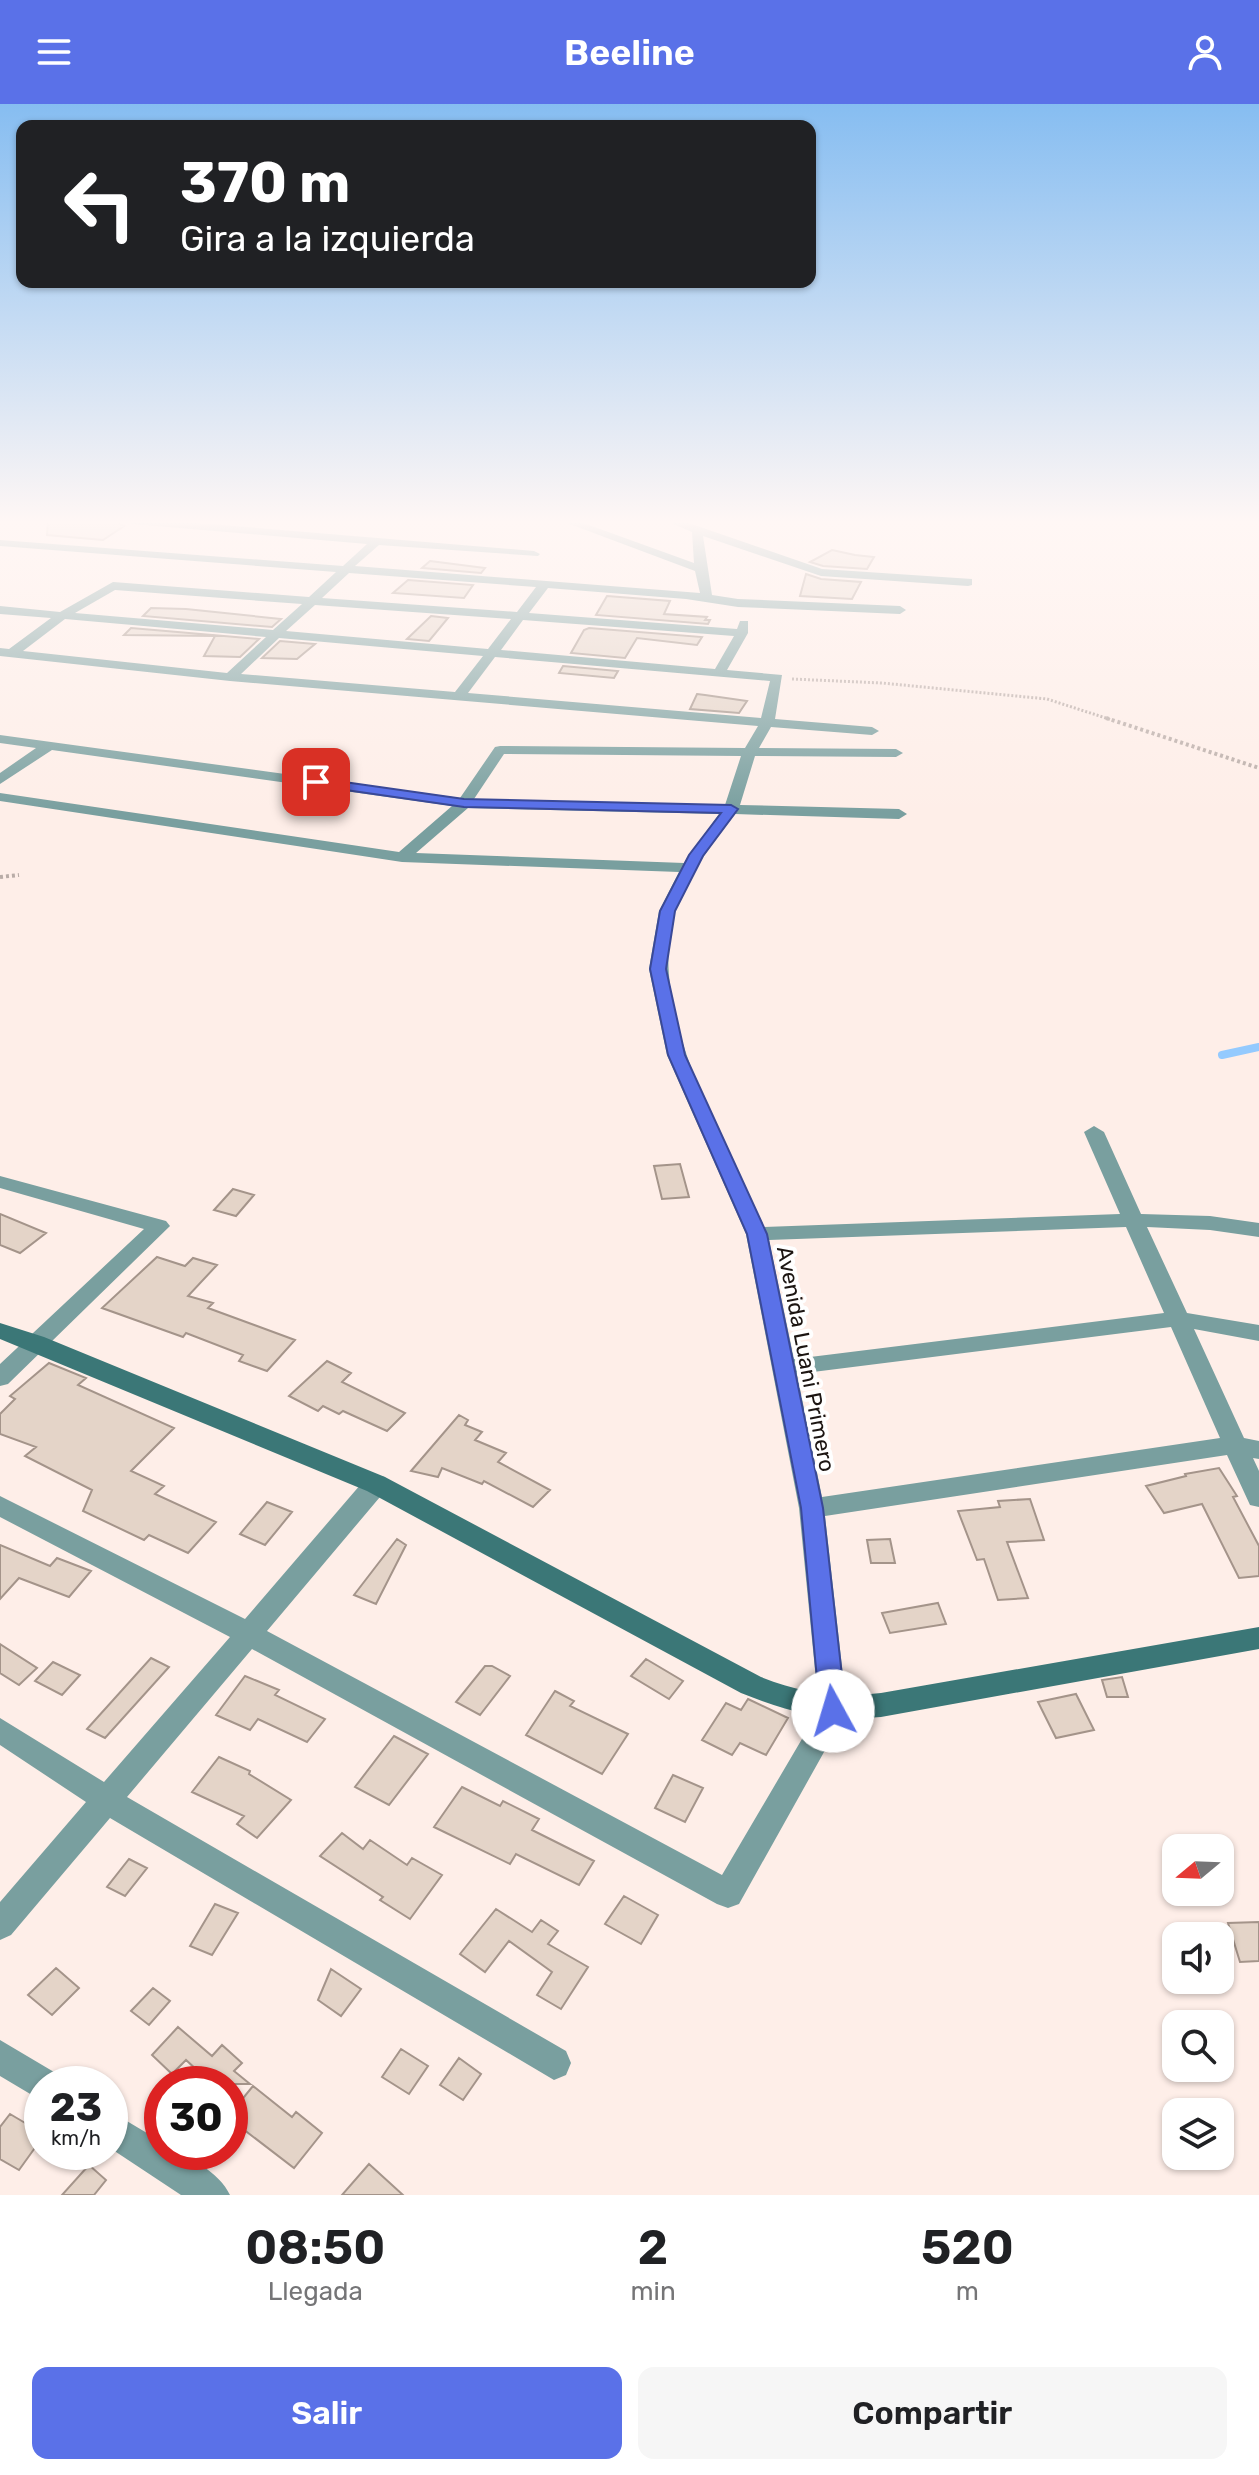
<!DOCTYPE html>
<html lang="es">
<style>
:root{--surface:#fff;--page:#f6f6f6;--text:#202124;--muted:#757577;--accent:#5a71e8}
body{margin:0;font-family:Rubik,sans-serif;background:var(--page);color:var(--text);height:100vh;display:flex;flex-direction:column;font-size:30px;white-space:nowrap}
*{box-sizing:border-box;margin:0}
p{font-size:26px;color:var(--muted)}
.icon{flex:none;width:44px;height:44px;fill:none;stroke:currentColor;stroke-width:2;stroke-linecap:round;stroke-linejoin:round}
.map{position:relative;height:2091px;overflow:hidden}
.details{display:flex;flex-direction:column;background:var(--surface);flex:1}
.details>*{flex:none}
.top-card{position:absolute;left:16px;top:16px;width:800px;height:168px;border-radius:16px;box-shadow:0 2px 6px #0004;background:#202124;color:#fff;overflow:hidden}
.needle{width:52px;rotate:251deg}
.tools{position:absolute;left:1162px;top:1730px;display:grid;gap:16px}
.tools a{display:grid;place-items:center;width:72px;height:72px;border-radius:16px;background:var(--surface);box-shadow:0 2px 6px #0004;font-size:40px}
.speed{position:absolute;left:24px;top:1962px;display:flex;gap:16px;font-size:40px;font-weight:700;text-align:center}
.speed>*{display:grid;place-content:center;width:104px;height:104px;border-radius:50%;background:var(--surface);box-shadow:0 2px 6px #0004;line-height:1}
.speed small{font-size:20px;font-weight:400}
.speed .limit{border:12px solid #d22;background:#fff;color:#111}
.pin{position:absolute;display:grid;place-items:center;width:68px;height:68px;color:#fff;margin:-34px;border-radius:16px;box-shadow:0 4px 12px #0006}
.me{position:absolute;width:88px;margin:-44px;rotate:354deg;stroke-linejoin:round;filter:drop-shadow(0 0 6px #0008)}
.turn{display:flex;align-items:center;gap:28px;height:168px;padding:0 32px;font-size:36px}
.turn .icon{width:104px;height:104px;stroke-width:2.5}
.turn b{display:block;font-size:56px;line-height:68px}
.eta{display:flex;justify-content:space-evenly;align-items:center;height:136px;text-align:center}
.eta b{font-size:48px;font-weight:600;line-height:56px}
.button{display:flex;gap:16px;margin-top:auto;padding:16px 32px}
.button a{flex:1;height:92px;border-radius:16px;background:var(--accent);color:#fff;font-size:32px;font-weight:600;line-height:92px;text-align:center}
.button a+a{background:var(--page);color:var(--text)}
header{display:flex;justify-content:space-between;align-items:center;height:104px;padding:0 32px;background:var(--accent);color:#fff;font-size:36px;font-weight:600}
.map>svg:first-child{display:block}
</style>
<header><svg class="icon" aria-label="menu" viewBox="0 0 24 24"><path d="M4 6h16M4 12h16M4 18h16"/></svg>Beeline<svg class="icon" aria-label="person" viewBox="0 0 24 24"><circle cx="12" cy="8" r="4"/><path d="M4 21q1-7 8-7t8 7"/></svg></header>
<div class="map">
<svg width="1259" height="2091" viewBox="0 0 1259 2091">
<rect width="100%" height="100%" fill="#feeee8"/>
<g fill="none" stroke-linecap="round" stroke-linejoin="round">
<path stroke="#94cafe" stroke-width="8" d="M1222,951L1259,943"/>
</g>
<path fill="#e4d4c8" stroke="#a4948a" stroke-width="2" d="M48,416H113L124,422L103,436L47,431Z
M832,446L855,451L874,453L867,465L823,462L810,458Z
M430,457L485,464L481,469L422,464Z
M806,470L821,475L861,478L852,495L800,492Z
M408,476L473,481L464,494L393,489Z
M607,492L670,497L664,510L707,513L705,516H710L708,520L596,511Z
M151,504L186,505L281,515L272,523L143,512Z
M431,512L448,514L429,537L407,535Z
M131,524L259,535L240,553L204,552L215,532L124,531Z
M589,524L702,533L697,541L637,534L625,554L571,549L584,526Z
M280,537L315,540L297,555L262,554Z
M563,562L618,567L614,574L559,569Z
M697,590L705,591L747,597L739,609L690,605Z
M680,1060L689,1093L662,1095L654,1062Z
M233,1085L254,1091L236,1112L214,1106Z
M0,1110L46,1129L20,1149L0,1141Z
M157,1153L185,1162L193,1154L217,1161L188,1192L213,1199L208,1204L295,1236L267,1267L239,1257L243,1251L186,1229L183,1233L102,1204Z
M327,1257L351,1269L342,1278L405,1309L387,1327L343,1307L339,1310L323,1302L318,1307L289,1292Z
M49,1259L86,1274L78,1281L174,1324L131,1367L164,1382L155,1390L216,1418L188,1449L149,1431L144,1436L83,1407L92,1386L25,1352L36,1343L0,1330V1310L15,1295L10,1292Z
M459,1311L468,1316L465,1321L482,1328L475,1336L506,1349L498,1358L550,1386L533,1403L484,1377L482,1380L442,1364L438,1373L411,1367Z
M1219,1364L1237,1392L1233,1393L1259,1442V1472L1239,1474L1202,1400L1164,1409L1146,1382L1186,1372L1185,1370Z
M1030,1395L1044,1436L1007,1438L1028,1494L998,1496L984,1455L977,1456L958,1407L1000,1403L998,1397Z
M267,1398L292,1408L265,1441L240,1430Z
M397,1435L406,1441L376,1500L354,1491Z
M890,1435L895,1459H871L867,1436Z
M0,1441L50,1462L57,1454L91,1467L69,1493L19,1474L0,1495Z
M938,1499L946,1520L890,1529L882,1509Z
M0,1540L37,1564L19,1581L0,1569Z
M151,1554L169,1563L105,1634L87,1625Z
M646,1555L683,1577L669,1595L631,1572Z
M53,1558L80,1571L62,1591L35,1577Z
M485,1562H492L510,1572L480,1611L456,1598Z
M245,1572L279,1586L275,1591L325,1615L307,1638L258,1615L250,1626L216,1611Z
M1122,1573L1128,1593H1107L1102,1576Z
M555,1587L574,1597L570,1602L628,1630L602,1670L526,1631Z
M1076,1590L1094,1626L1056,1634L1038,1598Z
M748,1595L788,1614L766,1651L740,1639L732,1651L702,1636L726,1599L741,1606Z
M394,1632L428,1650L389,1701L355,1683Z
M219,1653L250,1667L249,1670L291,1696L257,1734L237,1720L244,1712L192,1688Z
M673,1671L703,1684L685,1718L655,1704Z
M462,1683L500,1702L503,1697L539,1715L532,1726L594,1757L579,1781L516,1750L510,1760L434,1723Z
M342,1729L363,1745L370,1736L407,1761L412,1754L442,1771L410,1815L380,1796L383,1793L320,1752Z
M129,1755L147,1764L125,1792L107,1783Z
M624,1792L658,1811L641,1840L605,1820Z
M215,1800L238,1809L212,1851L190,1842Z
M496,1805L532,1828L541,1816L558,1827L548,1840L588,1863L561,1905L537,1891L552,1868L509,1837L485,1868L460,1850Z
M1259,1818V1857L1240,1858L1228,1819Z
M56,1864L79,1884L52,1911L28,1891Z
M331,1865L361,1885L341,1912L318,1896Z
M153,1884L170,1897L149,1921L131,1907Z
M178,1923L212,1952L222,1941L242,1959L234,1967L250,1980H212L186,1956L172,1970L152,1951Z
M401,1945L428,1962L409,1990L382,1973Z
M459,1954L481,1970L463,1996L440,1981Z
M253,1982L292,2013L296,2008L322,2029L294,2064L230,2015V2010Z
M10,2010L42,2029V2034L19,2066L0,2055V2023Z
M369,2060L403,2091H342Z
M89,2061L106,2076L94,2091H62Z"/>
<g fill="none" stroke-linecap="round" stroke-linejoin="round">
<path stroke="#b9aca7" stroke-width="3" stroke-dasharray="2 2" stroke-linecap="butt" d="M792,575L882,579L1047,595L1112,616"/>
<path stroke="#b9aca7" stroke-width="4" stroke-dasharray="3 3" stroke-linecap="butt" d="M1106,614L1259,664
M0,773L19,771"/>
<path fill="#799f9f" fill-rule="evenodd" d="M116,416H162L534,447L540,450L538,452L379,441L355,462L700,489L695,467L559,416H575L694,459L692,428L664,416H680L822,465L972,475V481L968,482L821,472L703,432L712,491L738,495L900,502L906,506L900,510L738,503L686,495L548,484L529,509L737,525L740,517H748V529L727,566L782,571L775,615L872,623L879,627L872,631L771,623L759,644L896,645L903,649L896,653L755,652L740,701L899,705L907,710L899,715L735,710C713,739 686,773 675,808C645,906 724,1035 764,1123L1120,1110L1084,1028L1094,1022L1104,1028L1141,1110L1210,1112L1259,1119V1133L1210,1126L1147,1123L1187,1209L1259,1221V1237L1194,1225L1244,1334L1259,1337V1355L1253,1354L1259,1367V1403L1250,1401L1227,1351L825,1412L847,1607L739,1800L728,1804L717,1800L252,1545L127,1693L566,1947L571,1959L566,1971L554,1976L110,1714L11,1831L0,1836V1798L86,1698L0,1641V1614L104,1678L230,1533L0,1413V1392L245,1515L367,1373L376,1371L385,1373L388,1380L385,1387L267,1527L722,1771L819,1606L799,1404L746,1130L667,951L649,865L659,807L679,768L402,758L0,697V689L399,748L452,702L52,646L0,680V669L36,644L0,639V631L460,694L495,643L500,642L745,644L758,622L230,577L0,552V544L9,545L51,514L0,510V502L60,508L113,478L309,493L336,468L0,442V436L343,462L367,440L121,419ZM349,469L536,483L517,508L322,494ZM115,486L302,500L273,526L75,509ZM315,501L511,515L488,545L286,527ZM65,515L266,533L227,569L23,547ZM523,516L734,532L715,565L501,546ZM279,534L483,552L455,588L241,570ZM495,553L770,577L761,614L468,589ZM504,650L741,652L725,701L474,695ZM468,704L719,710L684,759L416,749ZM1126,1123L1164,1209L794,1255L769,1136ZM1171,1223L1220,1334L822,1393L797,1270Z
M0,1072L166,1117L170,1122L8,1280L0,1282V1260L144,1125L0,1084Z
M0,1936L54,1968L59,1980H42V1997L0,1972Z
M110,2007L162,2038V2048C186,2048 220,2069 230,2091H181L110,2044Z"/>
<path fill="#3b7777" fill-rule="evenodd" d="M0,1219L44,1233L385,1373L761,1573C802,1589 837,1594 881,1589L1259,1523V1545L881,1613C826,1618 792,1609 741,1589L367,1387L0,1235Z"/>
</g>
<linearGradient id="sky" x2="0" y2="1"><stop stop-color="#86bdf1"/><stop offset="0.59" stop-color="#fff7f5"/><stop offset="1" stop-color="#fff7f5" stop-opacity="0"/></linearGradient>
<rect width="1259" height="709" fill="url(#sky)"/>
<path fill="#5a71e8" stroke="#3a4997" stroke-width="2" d="M316,674L464,695L731,701L738,705L703,752L675,807L666,865L685,951L767,1130L823,1404L846,1607L842,1614L833,1617L824,1614L820,1607L801,1404L747,1130L668,951L650,865L660,807L689,751L721,709L464,703L311,681L309,678Z"/>
<g text-anchor="middle" dominant-baseline="central" stroke-width="8" stroke-linejoin="round" paint-order="stroke">
<g font-size="22" fill="#1c1512" stroke="#fff">
<text transform="translate(806 1255) rotate(79)">Avenida Luani Primero</text>
</g>
</g>
</svg>
<div class="tools">
<a><svg class="needle" viewBox="-14 -14 28 28"><path d="M0-13l5 13h-10z" fill="#e53935"/><path d="M0 13l5-13h-10z" fill="#757577"/></svg></a>
<a><svg class="icon" aria-label="sound" viewBox="0 0 24 24"><path d="M4 9h4l5-4v14l-5-4H4zM17 9q2 3 0 6"/></svg></a>
<a><svg class="icon" aria-label="search" viewBox="0 0 24 24"><circle cx="10" cy="10" r="6"/><path d="M15 15l6 6"/></svg></a>
<a><svg class="icon" aria-label="layers" viewBox="0 0 24 24"><path d="M12 4l9 5-9 5-9-5zM3 14l9 5 9-5"/></svg></a>
</div>
<div class="speed"><div>23<small>km/h</small></div><div class="limit">30</div></div>
<div class="pin" style="left:316px;top:678px;background:#d93025"><svg class="icon" aria-label="arrive" viewBox="0 0 24 24"><path d="M6 21V4h12l-3 4 3 4H6"/></svg></div>
<svg class="me" style="left:833px;top:1607px" viewBox="-20 -20 40 40"><circle r="19" fill="#fff"/><path d="M0-13L10 11 0 6-10 11z" fill="#5a71e8"/></svg>
<div class="top-card">
<div class="turn"><svg class="icon" aria-label="left" viewBox="0 0 24 24"><path d="M17 20v-9H6M10 6l-5 5 5 5"/></svg><div><b>370 m</b>Gira a la izquierda</div></div>
</div>
</div>
<section class="details">
<div class="eta">
<div><b>08:50</b><p>Llegada</p></div>
<div><b>2</b><p>min</p></div>
<div><b>520</b><p>m</p></div>
</div>
<div class="button"><a>Salir</a><a>Compartir</a></div>
</section>
